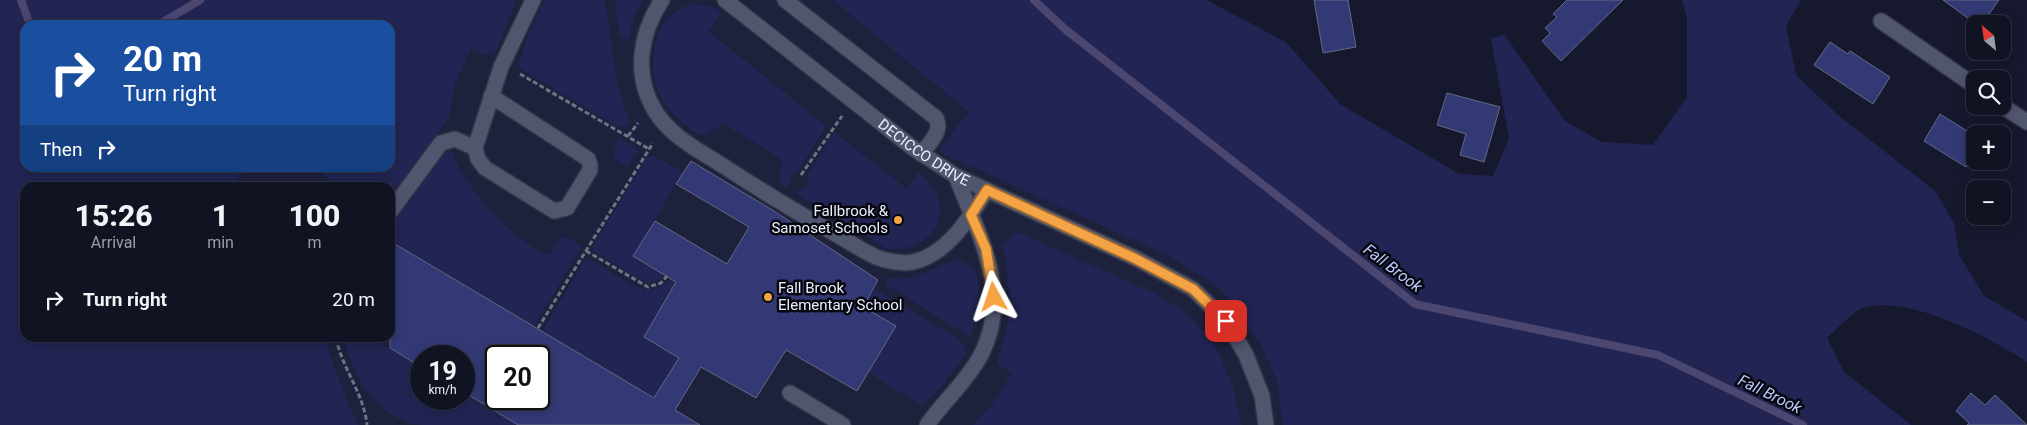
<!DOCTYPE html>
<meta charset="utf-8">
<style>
:root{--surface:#101322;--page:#1e202f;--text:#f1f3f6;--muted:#9c9ea5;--line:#303240}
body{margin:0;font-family:Roboto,sans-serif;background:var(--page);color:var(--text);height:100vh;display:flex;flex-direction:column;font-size:19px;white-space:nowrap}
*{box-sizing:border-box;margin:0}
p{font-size:16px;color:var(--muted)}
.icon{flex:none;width:28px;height:28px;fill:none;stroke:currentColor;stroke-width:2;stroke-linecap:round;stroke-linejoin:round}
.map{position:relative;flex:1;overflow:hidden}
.side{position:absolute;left:20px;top:182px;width:375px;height:160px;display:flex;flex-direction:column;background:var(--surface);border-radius:15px;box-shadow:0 2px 12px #0003,0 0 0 1px var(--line)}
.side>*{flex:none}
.banner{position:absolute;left:20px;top:20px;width:375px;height:152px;border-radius:15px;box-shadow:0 2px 12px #0003,0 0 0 1px var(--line);background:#1a4fa0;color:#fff;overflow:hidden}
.needle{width:32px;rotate:331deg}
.controls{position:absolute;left:1966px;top:15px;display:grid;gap:10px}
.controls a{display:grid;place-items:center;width:45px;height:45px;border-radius:10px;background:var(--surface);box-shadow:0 2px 12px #0003,0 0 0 1px var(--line);font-size:25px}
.speed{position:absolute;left:410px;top:345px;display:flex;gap:10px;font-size:25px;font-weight:700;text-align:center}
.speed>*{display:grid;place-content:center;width:65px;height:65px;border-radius:50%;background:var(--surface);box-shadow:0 2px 12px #0003,0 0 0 1px var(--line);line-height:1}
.speed small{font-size:12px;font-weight:400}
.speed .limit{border:2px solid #111;border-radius:8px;background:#fff;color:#111}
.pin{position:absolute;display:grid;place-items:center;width:42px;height:42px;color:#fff;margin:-21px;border-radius:10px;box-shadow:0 2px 8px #0006}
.me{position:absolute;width:55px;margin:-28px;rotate:355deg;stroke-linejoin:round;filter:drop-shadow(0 0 4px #0008)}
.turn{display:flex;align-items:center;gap:18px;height:105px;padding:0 20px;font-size:22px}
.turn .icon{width:65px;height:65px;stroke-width:2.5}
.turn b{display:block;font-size:35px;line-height:42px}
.then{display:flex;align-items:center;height:48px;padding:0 20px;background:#0003;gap:10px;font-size:19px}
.eta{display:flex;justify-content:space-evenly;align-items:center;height:85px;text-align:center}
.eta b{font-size:30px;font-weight:800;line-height:35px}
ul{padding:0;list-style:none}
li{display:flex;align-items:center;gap:15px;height:65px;padding:0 20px}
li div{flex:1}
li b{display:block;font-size:19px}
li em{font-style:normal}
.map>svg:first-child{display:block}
</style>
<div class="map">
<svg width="2027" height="425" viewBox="0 0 2027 425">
<rect width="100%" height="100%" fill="#16192e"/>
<path fill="#1d213c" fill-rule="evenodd" d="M38,0H1202L1542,366L1812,425H86L42,338H390V188H25V168H390V25ZM421,356H464V399H421ZM496,356H539V399H496Z"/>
<path fill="#222553" d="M0,0H517L496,51L486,55L471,49L455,84L449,118L390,198V188L337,187L317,168H390V25H25V168H246L231,187L25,188V338H325L336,373L358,425H0Z
M545,0H605L618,88L629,121L626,127H618L518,67L527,37Z
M615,0H643L634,16L628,39L620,38Z
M833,0H1206L1286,42L1340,104L1459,174L1493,176L1509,139L1491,39L1504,34L1565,121L1602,142L1653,145L1687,97V18L1682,0H1801L1786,26L1796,75L1837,114L1935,191L1954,223L1959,255L1984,296L2027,321V362C1990,337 1909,295 1865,307C1855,309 1835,331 1827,338L1844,372L1911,425H1283L1277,380L1259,341L1220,288L1170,256L943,154L940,148L969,112Z
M693,4L713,7L720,11V15L708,31L826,126L798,171L791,174L789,185L786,188L781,183L778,177L783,166L777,156L724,124L705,135C698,135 693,131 688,127C677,119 666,108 660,96C645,63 654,12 693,4Z
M834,132L907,189L918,173H921C926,180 934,187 937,195C950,230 919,251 888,249L795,193L808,184L807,177Z
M618,136L638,150L628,167C601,153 618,155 618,136Z
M451,149C465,188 507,235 545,254H550L562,237H566L582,246L534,327L390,243V221L433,163Z
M654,156L683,172L633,256L664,274L658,281L647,283L594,252L593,246L647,157Z
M1019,233L1155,293L1181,309L1204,331L1218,351L1234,390L1241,425H973L993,403L1012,373L998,365L997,361C1013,323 1011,282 1002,243L1009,241L1013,234Z
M586,259C614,267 642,308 671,279L676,282L644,336L679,358L654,398L542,331Z
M957,260C992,267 978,315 970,337L887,285L886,280L887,278C921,283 928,267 957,260Z
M874,288L957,338L964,345L966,353L942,386L924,404H919L868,372L896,327L863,307Z
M344,338H372L421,367V399H464V392L518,425C491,425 464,425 438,425C430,425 418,425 411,424C371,409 354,377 344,338Z"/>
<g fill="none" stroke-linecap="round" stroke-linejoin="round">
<path stroke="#4b4770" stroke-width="8" d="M21,0L30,25
M1034,0L1066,30L1415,304L1658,355L1803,425
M158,25L200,0"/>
</g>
<path fill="#333975" stroke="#646982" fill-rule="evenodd" d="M1314,0H1348L1356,47L1323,53Z
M1567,0H1623L1561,61L1542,41L1550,33L1545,28L1557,17L1553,14Z
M1943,0H1999L1982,24H1976Z
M1830,42L1848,54L1850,51L1890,77L1873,104L1814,65Z
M1447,93L1500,107L1484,162L1460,155L1466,134L1437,125Z
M1940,114L1975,136V152L1966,167L1924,141Z
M691,161L774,211L878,280L863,307L896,326L857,391L786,350L756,398L701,367L675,410L700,425H518L464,392V356H421V367L390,348V241L654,398L679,358L644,337L676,282L633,256L655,221L727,264L749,227L676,184ZM496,356H539V399H496Z
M1971,393L1985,405L1995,395L2027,425H1967L1969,423L1956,411Z"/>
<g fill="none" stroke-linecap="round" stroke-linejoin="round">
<defs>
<g id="minor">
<path d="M662,0C640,33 633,75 655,111C671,137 700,151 725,167C757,188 790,208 823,227C840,236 857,248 876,257C886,261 901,264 913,262C948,254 969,218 987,190"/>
<path id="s1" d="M725,0L913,148L956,176L1135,258L1193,289L1226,321L1246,355L1262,396L1266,425"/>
<path d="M785,0L936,118C943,132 929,143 921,154"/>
<path d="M1881,21L1975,86"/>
<path d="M491,96L588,159L590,165V170L567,208L554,211L485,168L478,159L475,148L501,67L533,0"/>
<path d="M2002,106L2027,122"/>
<path d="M390,212L441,143L455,139L475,148"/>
<path d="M790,393L843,425"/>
<path d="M927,425C944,401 967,381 981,355C1013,293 978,234 956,176"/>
</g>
</defs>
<use href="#minor" stroke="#323344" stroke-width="18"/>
<path stroke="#6f7284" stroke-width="3" stroke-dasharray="5 2.5" stroke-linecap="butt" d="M520,74L649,149
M628,136L638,123
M801,175L842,116
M586,251L648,287L661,283L667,276
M538,328L653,143
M336,338C342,368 364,394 367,425"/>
<use href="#minor" stroke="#51566f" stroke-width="15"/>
</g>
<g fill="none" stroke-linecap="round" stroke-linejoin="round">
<defs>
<path id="route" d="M994,297L986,249L971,215L987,190L1134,258L1193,289L1226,321"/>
</defs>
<use href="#route" stroke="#9f6a2d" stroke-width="12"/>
<use href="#route" stroke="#f4a345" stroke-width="9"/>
</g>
<g fill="#f4a345" stroke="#05060e" stroke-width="2">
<circle cx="898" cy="220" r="5"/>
<circle cx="768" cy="297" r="5"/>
</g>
<g text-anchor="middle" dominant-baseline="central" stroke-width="5" stroke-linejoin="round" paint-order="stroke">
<g font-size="15" fill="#ebeefd" stroke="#05060e">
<text stroke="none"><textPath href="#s1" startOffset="251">DECICCO DRIVE</textPath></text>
</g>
<g font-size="15" fill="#ebeefd" stroke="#05060e" text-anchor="end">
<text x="888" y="211">Fallbrook &amp;<tspan x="888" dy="17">Samoset Schools</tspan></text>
<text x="778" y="288" text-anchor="start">Fall Brook<tspan x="778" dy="17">Elementary School</tspan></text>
</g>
<g font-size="16" font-style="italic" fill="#bcc7fe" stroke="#05060e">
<text transform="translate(1393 268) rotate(37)">Fall Brook</text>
<text transform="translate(1770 394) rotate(26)">Fall Brook</text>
</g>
</g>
</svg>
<div class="controls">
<a><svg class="needle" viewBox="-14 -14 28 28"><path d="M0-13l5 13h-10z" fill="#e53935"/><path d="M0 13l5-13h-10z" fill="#9c9ea5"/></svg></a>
<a><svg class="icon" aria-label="search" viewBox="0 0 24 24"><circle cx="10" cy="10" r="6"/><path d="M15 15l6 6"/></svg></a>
<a>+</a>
<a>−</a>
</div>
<div class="speed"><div>19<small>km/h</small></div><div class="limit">20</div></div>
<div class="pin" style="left:1226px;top:321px;background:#d93025"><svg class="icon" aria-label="arrive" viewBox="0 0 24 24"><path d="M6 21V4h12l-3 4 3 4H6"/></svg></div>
<svg class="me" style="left:994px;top:297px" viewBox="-20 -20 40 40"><path d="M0-17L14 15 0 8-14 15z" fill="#f4a345" stroke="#fff" stroke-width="4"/></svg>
<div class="banner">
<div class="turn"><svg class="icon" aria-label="right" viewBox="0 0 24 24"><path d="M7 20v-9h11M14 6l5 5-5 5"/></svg><div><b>20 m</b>Turn right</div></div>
<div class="then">Then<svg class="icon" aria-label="right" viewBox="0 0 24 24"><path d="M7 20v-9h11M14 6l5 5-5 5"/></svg></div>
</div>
<section class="side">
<div class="eta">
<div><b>15:26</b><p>Arrival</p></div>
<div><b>1</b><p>min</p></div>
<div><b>100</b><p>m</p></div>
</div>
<ul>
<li><svg class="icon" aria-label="right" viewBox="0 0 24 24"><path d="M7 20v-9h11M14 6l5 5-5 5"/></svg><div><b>Turn right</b></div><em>20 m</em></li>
</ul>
</section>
</div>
